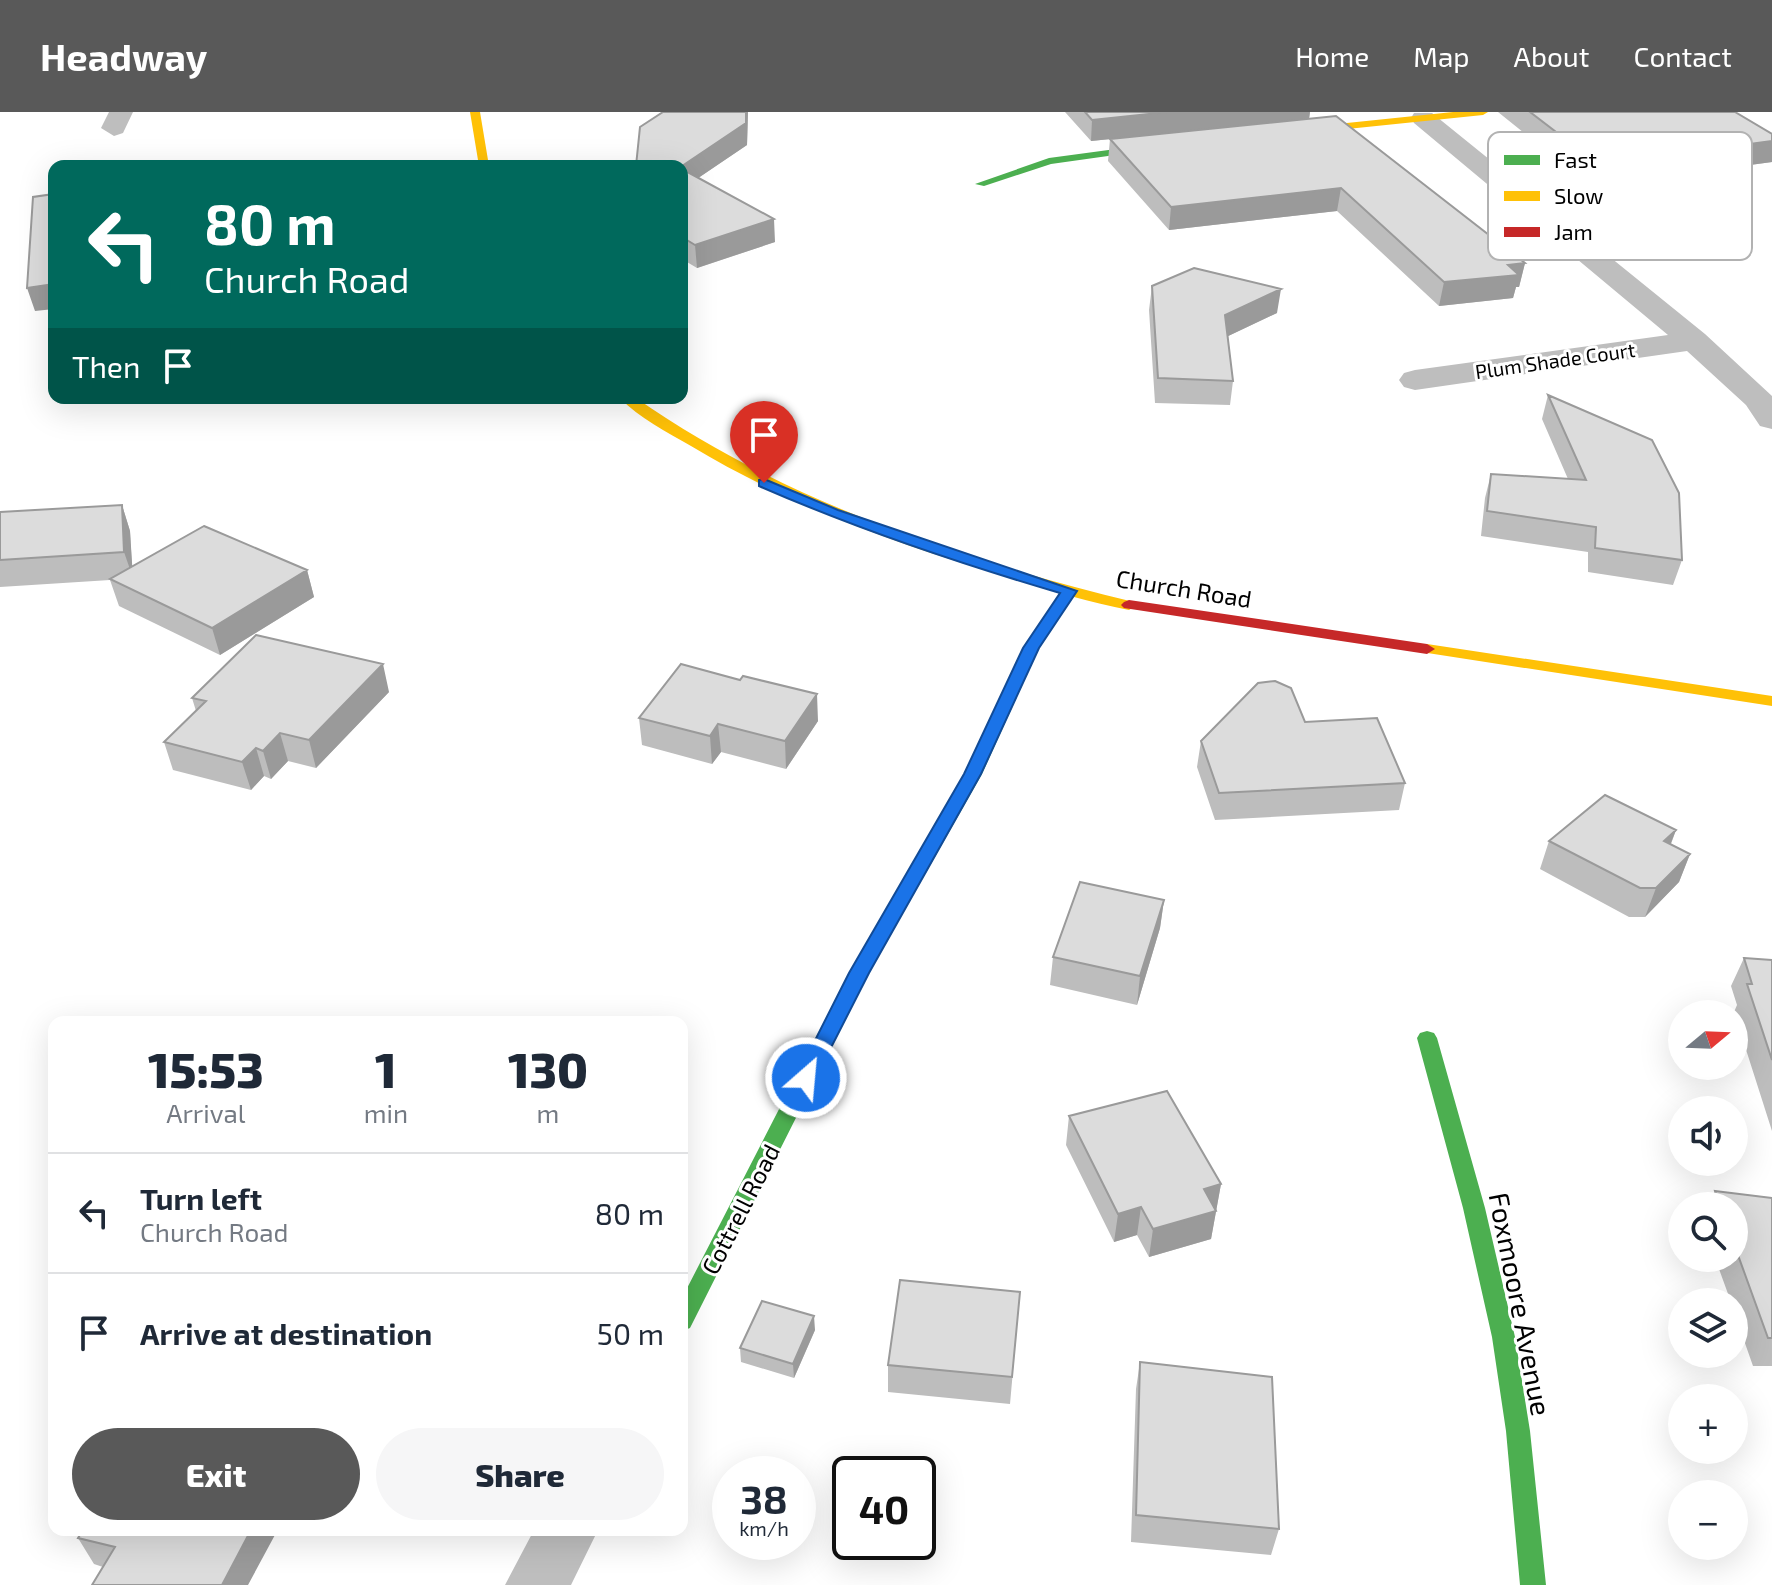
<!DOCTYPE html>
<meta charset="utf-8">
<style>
:root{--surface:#fff;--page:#f6f6f7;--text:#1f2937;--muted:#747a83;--line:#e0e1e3;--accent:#595959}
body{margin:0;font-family:"Exo 2",sans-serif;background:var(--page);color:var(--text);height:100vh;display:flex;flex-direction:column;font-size:30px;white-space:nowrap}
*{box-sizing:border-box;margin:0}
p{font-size:26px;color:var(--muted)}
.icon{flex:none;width:44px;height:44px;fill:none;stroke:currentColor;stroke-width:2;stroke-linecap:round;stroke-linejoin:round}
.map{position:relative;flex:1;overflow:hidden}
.details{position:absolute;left:48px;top:904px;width:640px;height:520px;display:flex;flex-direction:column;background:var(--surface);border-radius:16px;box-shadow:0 8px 32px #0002}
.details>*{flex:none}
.banner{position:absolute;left:48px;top:48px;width:640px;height:244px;border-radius:16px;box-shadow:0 8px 32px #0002;background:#00695c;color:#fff;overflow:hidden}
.needle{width:52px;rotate:71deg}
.fabs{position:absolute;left:1668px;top:888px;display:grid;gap:16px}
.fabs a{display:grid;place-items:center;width:80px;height:80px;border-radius:50%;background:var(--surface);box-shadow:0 8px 32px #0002;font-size:40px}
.speed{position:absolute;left:712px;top:1344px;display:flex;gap:16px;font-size:40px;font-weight:700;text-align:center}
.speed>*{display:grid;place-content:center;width:104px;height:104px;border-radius:50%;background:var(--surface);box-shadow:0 8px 32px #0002;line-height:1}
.speed small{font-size:20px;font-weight:400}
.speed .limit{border:4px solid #111;border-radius:12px;background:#fff;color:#111}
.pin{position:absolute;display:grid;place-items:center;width:68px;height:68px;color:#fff;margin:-82px -34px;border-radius:50% 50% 50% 0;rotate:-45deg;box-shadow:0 0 8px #0007}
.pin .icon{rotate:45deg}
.me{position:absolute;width:88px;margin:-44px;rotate:27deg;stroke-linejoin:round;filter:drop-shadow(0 0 6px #0008)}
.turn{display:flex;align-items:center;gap:28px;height:168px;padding:0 24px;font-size:36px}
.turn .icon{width:104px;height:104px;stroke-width:2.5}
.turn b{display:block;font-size:56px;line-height:68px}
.then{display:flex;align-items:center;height:76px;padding:0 24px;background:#0003;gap:16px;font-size:30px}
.eta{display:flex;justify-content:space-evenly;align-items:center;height:136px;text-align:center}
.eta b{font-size:48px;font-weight:800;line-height:56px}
.action{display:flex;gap:16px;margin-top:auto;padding:16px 24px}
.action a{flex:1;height:92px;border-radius:48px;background:var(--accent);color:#fff;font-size:32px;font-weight:800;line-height:92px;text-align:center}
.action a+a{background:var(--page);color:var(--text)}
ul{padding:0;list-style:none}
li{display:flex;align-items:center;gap:24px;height:120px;padding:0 24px;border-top:2px solid var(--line)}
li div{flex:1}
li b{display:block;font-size:30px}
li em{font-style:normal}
header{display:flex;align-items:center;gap:48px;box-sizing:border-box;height:112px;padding:0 40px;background:var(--accent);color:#fff}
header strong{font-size:38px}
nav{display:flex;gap:44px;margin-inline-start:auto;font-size:28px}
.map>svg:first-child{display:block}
</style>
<header>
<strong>Headway</strong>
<nav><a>Home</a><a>Map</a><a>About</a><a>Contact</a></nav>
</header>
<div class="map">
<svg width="1772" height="1473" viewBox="0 0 1772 1473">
<rect width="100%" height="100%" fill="#fff"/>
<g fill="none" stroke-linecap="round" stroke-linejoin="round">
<path fill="#bebebe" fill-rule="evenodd" d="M109,0H133L123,21L114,24L101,16Z
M1414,1H1432L1705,222L1772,284V317L1760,314L1746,293L1687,239L1415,278L1404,275L1399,268L1404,261L1415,258L1668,223L1414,11L1411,6Z
M534,1418H598L571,1473H505Z"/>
<path fill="#4caf50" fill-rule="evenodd" d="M1168,30L1173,33L1172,35L1051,52L984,74L975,72L1049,46Z
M1069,474L1077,479L1039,536L982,662L869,861L690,1216L682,1219V1186L849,861L964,662L1023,536L1064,476Z
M1427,919L1434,921L1437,926L1485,1096L1515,1225L1530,1319L1546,1473H1520L1506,1319L1492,1225L1463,1096L1417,926L1420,921Z"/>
<path fill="#ffc107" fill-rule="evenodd" d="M470,0H480L489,54H479Z
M1453,0H1488L1483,3L1289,23L1284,20L1289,17Z
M620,286H636C786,390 958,447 1134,490L1137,493L1129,498C1087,490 1046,477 1005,464C896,432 789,393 691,334C667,320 639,306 620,286Z
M1427,532L1772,584V594L1421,540L1419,537Z"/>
<path fill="#c62828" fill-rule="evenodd" d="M1129,488L1427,532L1435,537L1427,542L1124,496L1121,493L1124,490Z"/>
</g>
<path fill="#bdbdbd" d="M663,0H748L747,33L698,66L775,130L697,156L682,147V54Z
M1065,0H1310L1309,7L1525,151L1519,175H1516L1513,186L1439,194L1337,99L1169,118L1108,49L1110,27L1230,15L1091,29Z
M1498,0H1735L1772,22V50L1617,71L1588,72Z
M1152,174L1277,201L1228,224L1233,269L1230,293L1155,291L1149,198Z
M1548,283L1682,448L1673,473L1588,460V440L1481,424L1485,386L1491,362L1568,367L1542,307Z
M122,393L130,419L132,455L307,458L314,485L220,543L119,494L110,468L0,475V400Z
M389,580L316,656L288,649L271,667L264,664L251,678L173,658L164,630L196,599L192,586Z
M639,606L818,609L786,657L721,640L712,652L642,633Z
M1305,610L1405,671L1399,698L1215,708L1197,655L1201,629Z
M1676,718L1671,732L1690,742L1679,770L1645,805H1629L1540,757L1549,729Z
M1164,788L1160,816L1137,893L1050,873L1053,845Z
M1744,846L1772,848V1019L1734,900L1737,893L1731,874Z
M1069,1004L1221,1072L1211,1127L1149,1145L1137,1123L1114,1130L1066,1033Z
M1715,1079L1772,1086V1254H1753L1734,1200V1190H1731L1715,1146H1734V1094H1707Z
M1020,1180L1010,1292L888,1280V1253Z
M815,1218L794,1266L741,1250L740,1236Z
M1140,1250L1279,1417L1271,1443L1131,1430L1136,1277Z
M83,1418H274L276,1421L103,1455L94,1452L78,1426Z"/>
<path fill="#9a9a9a" d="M746,0H748L747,33L682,77V54Z
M1168,0H1310L1309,7L1091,29L1092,8Z
M1772,29V50L1617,71L1623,49Z
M1341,76L1337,99L1169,118L1171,95Z
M774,107L775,130L697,156L695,133Z
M1525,151L1519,175H1516L1513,186L1439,194L1444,170L1508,153Z
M54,172V197L35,199L27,176Z
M1281,177L1277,201L1222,227L1225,203Z
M122,393L130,419L133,466L124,440Z
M307,458L314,485L220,543L212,516Z
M383,552L389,580L316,656L309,628Z
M817,582L818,609L786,657L785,629Z
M718,612L721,640L712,652L710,624Z
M280,621L288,649L271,667L263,639Z
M256,636L264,664L251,678L242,650Z
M1676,718L1665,746L1664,729Z
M1690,742L1679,770L1645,805L1656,776Z
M1164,788L1160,816L1137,893L1140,864Z
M1221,1072L1211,1127L1149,1145L1153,1117L1204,1077Z
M1141,1095L1137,1123L1114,1130L1118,1102Z
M814,1204L815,1218L794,1266L793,1252Z
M251,1418H274L276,1421L248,1473H222Z"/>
<path fill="#dcdcdc" stroke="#9a9a9a" stroke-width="2" d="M663,0H746V11L682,54H636L640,15Z
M1085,0H1168L1092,8Z
M1530,0H1735L1772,22V29L1623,49H1594Z
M1336,4L1525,151L1508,153L1519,163L1444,170L1341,76L1171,95L1110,27Z
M682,57L774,107L695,133L682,125Z
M54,82V172L27,176L33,85Z
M1194,156L1281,177L1225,203L1233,269L1158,266L1152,174Z
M1548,283L1652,328L1679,381L1682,448L1595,436L1596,415L1487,399L1491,362L1586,368Z
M122,393L124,440L0,448V400Z
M204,414L307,458L212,516L110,467Z
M256,523L383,552L309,628L280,621L263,639L256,636L242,650L164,630L206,589L192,586Z
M681,552L740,568L743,564L817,582L785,629L718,612L710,624L639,606Z
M1275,569L1291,576L1305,610L1377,606L1405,671L1219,681L1201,629L1258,571Z
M1605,683L1676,718L1664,729L1690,742L1656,776H1640L1549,729Z
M1080,770L1164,788L1140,864L1053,845Z
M1744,846L1772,848V948L1747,872H1752Z
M1167,979L1221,1072L1204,1077L1216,1099L1153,1117L1141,1095L1118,1102L1069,1004Z
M1715,1079L1772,1086V1226H1768L1734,1132V1094H1720Z
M900,1168L1020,1180L1012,1265L888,1253Z
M762,1189L814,1204L793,1252L740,1236Z
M1140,1250L1272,1265L1279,1417L1136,1403Z
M83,1418H251L222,1473H92L115,1435L78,1426Z"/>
<path fill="#1a73e8" stroke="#114b97" stroke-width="2" d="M764,367L838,398L1077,479L1039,536L981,662L869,861L813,971L806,974L796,966L849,861L964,662L1023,536L1060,481C958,451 857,417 759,374V368Z"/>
<g text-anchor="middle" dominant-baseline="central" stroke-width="6" stroke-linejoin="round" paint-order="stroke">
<g font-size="20" fill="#000" stroke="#fff">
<text transform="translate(1555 248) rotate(-8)">Plum Shade Court</text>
</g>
<g font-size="24" fill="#000" stroke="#fff">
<text transform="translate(1184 476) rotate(9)">Church Road</text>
<text transform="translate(740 1097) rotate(-63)">Cottrell Road</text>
</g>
<g font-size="28" fill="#000" stroke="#fff">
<text transform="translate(1521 1192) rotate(79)">Foxmoore Avenue</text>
</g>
</g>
<rect x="1488" y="20" width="264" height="128" rx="12" fill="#fff" stroke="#b2b2b2" stroke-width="2"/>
<rect x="1504" y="43" width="36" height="10" fill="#4caf50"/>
<rect x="1504" y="79" width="36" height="10" fill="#ffc107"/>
<rect x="1504" y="115" width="36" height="10" fill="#c62828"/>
<g font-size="22" fill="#000">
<text x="1554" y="56">Fast</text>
<text x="1554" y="92">Slow</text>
<text x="1554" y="128">Jam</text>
</g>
</svg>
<div class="fabs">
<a><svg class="needle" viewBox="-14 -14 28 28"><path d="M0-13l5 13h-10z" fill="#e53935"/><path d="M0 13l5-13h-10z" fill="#747a83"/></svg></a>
<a><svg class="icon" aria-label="sound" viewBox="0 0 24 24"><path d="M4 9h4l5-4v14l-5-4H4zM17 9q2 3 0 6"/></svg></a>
<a><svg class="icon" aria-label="search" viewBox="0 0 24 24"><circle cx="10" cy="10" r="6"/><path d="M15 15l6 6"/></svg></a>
<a><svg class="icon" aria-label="layers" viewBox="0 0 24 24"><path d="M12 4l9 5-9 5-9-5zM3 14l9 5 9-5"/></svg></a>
<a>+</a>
<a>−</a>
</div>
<div class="speed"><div>38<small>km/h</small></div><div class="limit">40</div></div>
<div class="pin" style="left:764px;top:371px;background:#d93025"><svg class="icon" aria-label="arrive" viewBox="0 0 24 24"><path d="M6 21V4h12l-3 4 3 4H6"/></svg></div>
<svg class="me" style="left:806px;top:966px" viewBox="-20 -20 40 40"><circle r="17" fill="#1a73e8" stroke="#fff" stroke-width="3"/><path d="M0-11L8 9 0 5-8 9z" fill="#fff"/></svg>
<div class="banner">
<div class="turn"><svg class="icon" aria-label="left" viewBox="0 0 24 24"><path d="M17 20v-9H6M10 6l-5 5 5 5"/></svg><div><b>80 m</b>Church Road</div></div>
<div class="then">Then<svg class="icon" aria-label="arrive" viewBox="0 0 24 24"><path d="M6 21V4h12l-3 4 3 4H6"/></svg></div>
</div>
<section class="details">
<div class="eta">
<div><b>15:53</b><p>Arrival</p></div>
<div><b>1</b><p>min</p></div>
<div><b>130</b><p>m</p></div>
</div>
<ul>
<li><svg class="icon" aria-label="left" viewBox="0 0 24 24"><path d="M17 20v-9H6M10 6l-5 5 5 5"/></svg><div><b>Turn left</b><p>Church Road</p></div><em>80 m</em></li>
<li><svg class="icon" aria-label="arrive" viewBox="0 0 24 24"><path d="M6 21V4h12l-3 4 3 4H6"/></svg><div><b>Arrive at destination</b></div><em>50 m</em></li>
</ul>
<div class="action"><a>Exit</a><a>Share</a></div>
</section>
</div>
